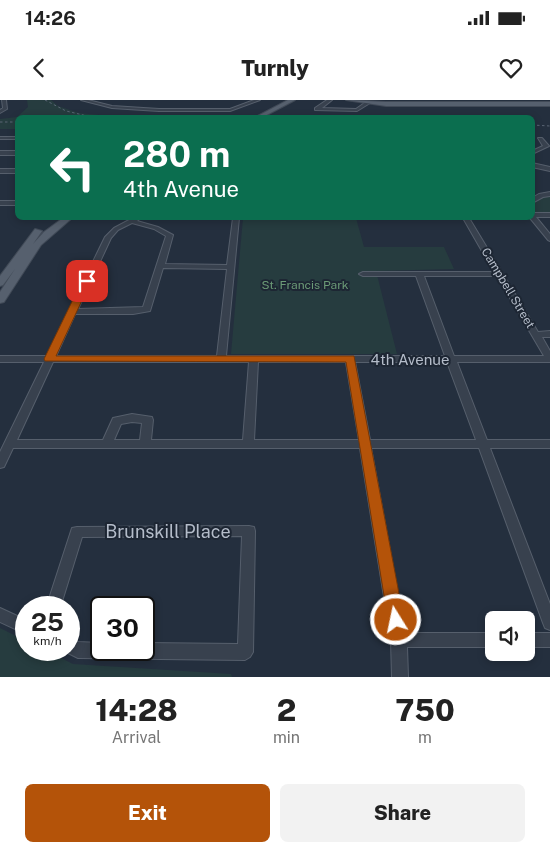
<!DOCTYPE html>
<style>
:root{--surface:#fff;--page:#f2f2f2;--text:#222;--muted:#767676;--accent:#b45309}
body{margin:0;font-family:"Public Sans",sans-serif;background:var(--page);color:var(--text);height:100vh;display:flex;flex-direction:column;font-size:19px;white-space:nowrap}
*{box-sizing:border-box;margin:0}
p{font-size:16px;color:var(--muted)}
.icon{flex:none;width:28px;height:28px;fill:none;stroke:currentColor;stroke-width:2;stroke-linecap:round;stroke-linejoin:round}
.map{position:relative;height:577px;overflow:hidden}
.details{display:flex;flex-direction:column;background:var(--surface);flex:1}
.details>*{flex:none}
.hud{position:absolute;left:15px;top:15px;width:520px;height:105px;border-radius:8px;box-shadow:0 2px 8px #0003;background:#0b6e4f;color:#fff;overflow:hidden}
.buttons{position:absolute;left:485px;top:511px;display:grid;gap:10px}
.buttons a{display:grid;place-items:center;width:50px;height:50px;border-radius:8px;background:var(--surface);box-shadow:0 2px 8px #0003;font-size:25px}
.speed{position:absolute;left:15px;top:496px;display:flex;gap:10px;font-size:25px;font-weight:700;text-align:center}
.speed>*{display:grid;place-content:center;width:65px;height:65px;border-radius:50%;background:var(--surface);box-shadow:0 2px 8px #0003;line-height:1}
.speed small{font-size:12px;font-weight:400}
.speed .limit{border:2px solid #111;border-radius:8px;background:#fff;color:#111}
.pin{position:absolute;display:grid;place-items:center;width:42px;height:42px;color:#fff;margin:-21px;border-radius:10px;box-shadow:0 2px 8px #0006}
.me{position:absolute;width:55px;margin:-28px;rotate:350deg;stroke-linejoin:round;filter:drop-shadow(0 0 4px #0008)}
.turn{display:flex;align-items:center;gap:18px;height:105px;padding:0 25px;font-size:22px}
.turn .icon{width:65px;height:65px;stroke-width:2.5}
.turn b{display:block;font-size:35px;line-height:42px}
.eta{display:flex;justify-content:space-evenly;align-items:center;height:85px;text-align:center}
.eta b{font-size:30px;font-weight:800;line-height:35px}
.action{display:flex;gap:10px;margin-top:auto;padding:10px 25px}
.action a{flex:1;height:58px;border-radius:8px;background:var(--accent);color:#fff;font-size:20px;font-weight:800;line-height:58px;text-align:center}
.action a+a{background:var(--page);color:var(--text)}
.status{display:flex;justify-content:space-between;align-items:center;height:35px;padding:0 25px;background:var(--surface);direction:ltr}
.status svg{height:14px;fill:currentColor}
header{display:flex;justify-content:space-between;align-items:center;height:65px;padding:0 25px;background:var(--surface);font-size:22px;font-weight:800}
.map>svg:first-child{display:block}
</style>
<div class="status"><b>14:26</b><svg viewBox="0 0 49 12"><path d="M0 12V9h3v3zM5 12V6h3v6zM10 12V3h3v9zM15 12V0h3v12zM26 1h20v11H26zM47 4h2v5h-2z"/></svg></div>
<header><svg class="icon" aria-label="back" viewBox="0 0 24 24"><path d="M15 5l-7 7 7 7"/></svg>Turnly<svg class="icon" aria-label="heart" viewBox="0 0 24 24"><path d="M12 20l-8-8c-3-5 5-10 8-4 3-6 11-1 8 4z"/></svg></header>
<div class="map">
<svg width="550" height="577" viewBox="0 0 550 577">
<rect width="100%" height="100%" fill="#242f3e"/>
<path fill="#263c3f" d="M27,0H51L58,6L79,13L118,17L18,18L17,29H0V19L17,17L28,7Z
M541,95H550V115H533V101Z
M243,118H356L364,147H444L454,169L376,171L397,254H231Z
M0,528L26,541V550H45L73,564L231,574L232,577H0Z"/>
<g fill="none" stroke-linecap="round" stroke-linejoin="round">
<defs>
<path id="minor" d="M2,0H6L7,9L0,13V10L3,8Z
M81,0H88L112,6L159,9H230L254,0H260L230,11H159L112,8Z
M327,0H332L322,8L356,9L366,2L370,3L357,11L315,10V8Z
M0,37H18V39H0Z
M538,38H542L549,46L532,54V51L543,46Z
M0,51H18V55H0Z
M532,63L550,67V71L532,67Z
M0,69H18V73H0Z
M550,92V96L543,97L532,103V98L539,94Z
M0,101H18V105H0Z
M532,113H550V117H536L550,134V141L548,140L530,118H532Z
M133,118H140L137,121L158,127L173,135L165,164L227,165L233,118H239L226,256H445L416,176H363L359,174L363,172H494L463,118H469L538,232L550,231V237H542L550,251V262H457L487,340H550V348H490L550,504V530L545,528L543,523L479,348H371L405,533H494V547H407L408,577H392L391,540L360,348H13L4,367L0,368V352L44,262H0V256H47L105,137L114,128ZM132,123L154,129L166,136L143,207L78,209L111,138L118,130ZM163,168L227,169L217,256H56L75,214H133L150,211ZM424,176H497L544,256H454ZM53,262H249L243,340H151L153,320L152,317L132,314L113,318L103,340H17ZM258,262H346L359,340H254ZM355,262H447L476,340H370ZM132,322L142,323L140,340H114L121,324Z
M249,426L254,427L255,431L253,552L250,557L245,560L78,558L64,551L63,550H69V538L78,542L101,543V550H144V543L238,544L242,436L82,437L60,508H46L72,428L77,427Z
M0,508L26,520V534L0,522Z
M526,533H550V547H526Z"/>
<path id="major" d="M288,0H295L261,18H254Z
M346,0L386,2H550V6H386Z
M63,118H72L41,145L4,202L0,203V192L15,169L3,185L0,186V176L35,129L42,131L33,144L44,132Z"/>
</defs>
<use href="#minor" stroke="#565f6c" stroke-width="2"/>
<use href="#major" stroke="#414a57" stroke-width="2"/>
<use href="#minor" fill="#38414e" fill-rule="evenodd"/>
<use href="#major" fill="#56606e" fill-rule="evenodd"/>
<path stroke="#5a6575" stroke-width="1" stroke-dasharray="2.5 2.5" stroke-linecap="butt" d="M45,0L66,11L96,18
M0,22H18
M532,25L550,26"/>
</g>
<path fill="#b45309" stroke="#753606" d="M87,178L91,181L56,256H354L404,520L402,526L396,528L390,526L388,520L346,262L45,261L44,259L82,181Z"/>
<g text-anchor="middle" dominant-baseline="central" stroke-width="4" stroke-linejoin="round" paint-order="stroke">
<g font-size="12" fill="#6b9a76" stroke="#1d2633">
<text x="305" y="185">St. Francis Park</text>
</g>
<g font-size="12" fill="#b4bcc9" stroke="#1d2633">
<text transform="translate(508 188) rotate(59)">Campbell Street</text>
</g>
<g font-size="15" fill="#b4bcc9" stroke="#1d2633">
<text x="410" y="259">4th Avenue</text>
</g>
<g font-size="18" fill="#b4bcc9" stroke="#1d2633">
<text x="168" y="431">Brunskill Place</text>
</g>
</g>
</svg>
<div class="buttons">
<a><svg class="icon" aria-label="sound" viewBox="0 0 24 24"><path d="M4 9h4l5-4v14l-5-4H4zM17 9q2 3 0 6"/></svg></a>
</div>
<div class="speed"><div>25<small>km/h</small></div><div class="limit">30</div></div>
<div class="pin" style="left:87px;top:181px;background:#d93025"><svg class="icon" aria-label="arrive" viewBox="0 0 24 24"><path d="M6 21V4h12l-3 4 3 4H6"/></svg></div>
<svg class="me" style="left:396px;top:520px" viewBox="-20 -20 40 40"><circle r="17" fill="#b45309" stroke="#fff" stroke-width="3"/><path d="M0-11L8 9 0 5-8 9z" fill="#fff"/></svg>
<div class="hud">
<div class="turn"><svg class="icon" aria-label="left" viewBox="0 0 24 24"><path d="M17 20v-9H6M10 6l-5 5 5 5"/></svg><div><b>280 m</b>4th Avenue</div></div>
</div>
</div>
<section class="details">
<div class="eta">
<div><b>14:28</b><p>Arrival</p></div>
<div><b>2</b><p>min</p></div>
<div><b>750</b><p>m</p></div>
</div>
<div class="action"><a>Exit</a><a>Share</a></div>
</section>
